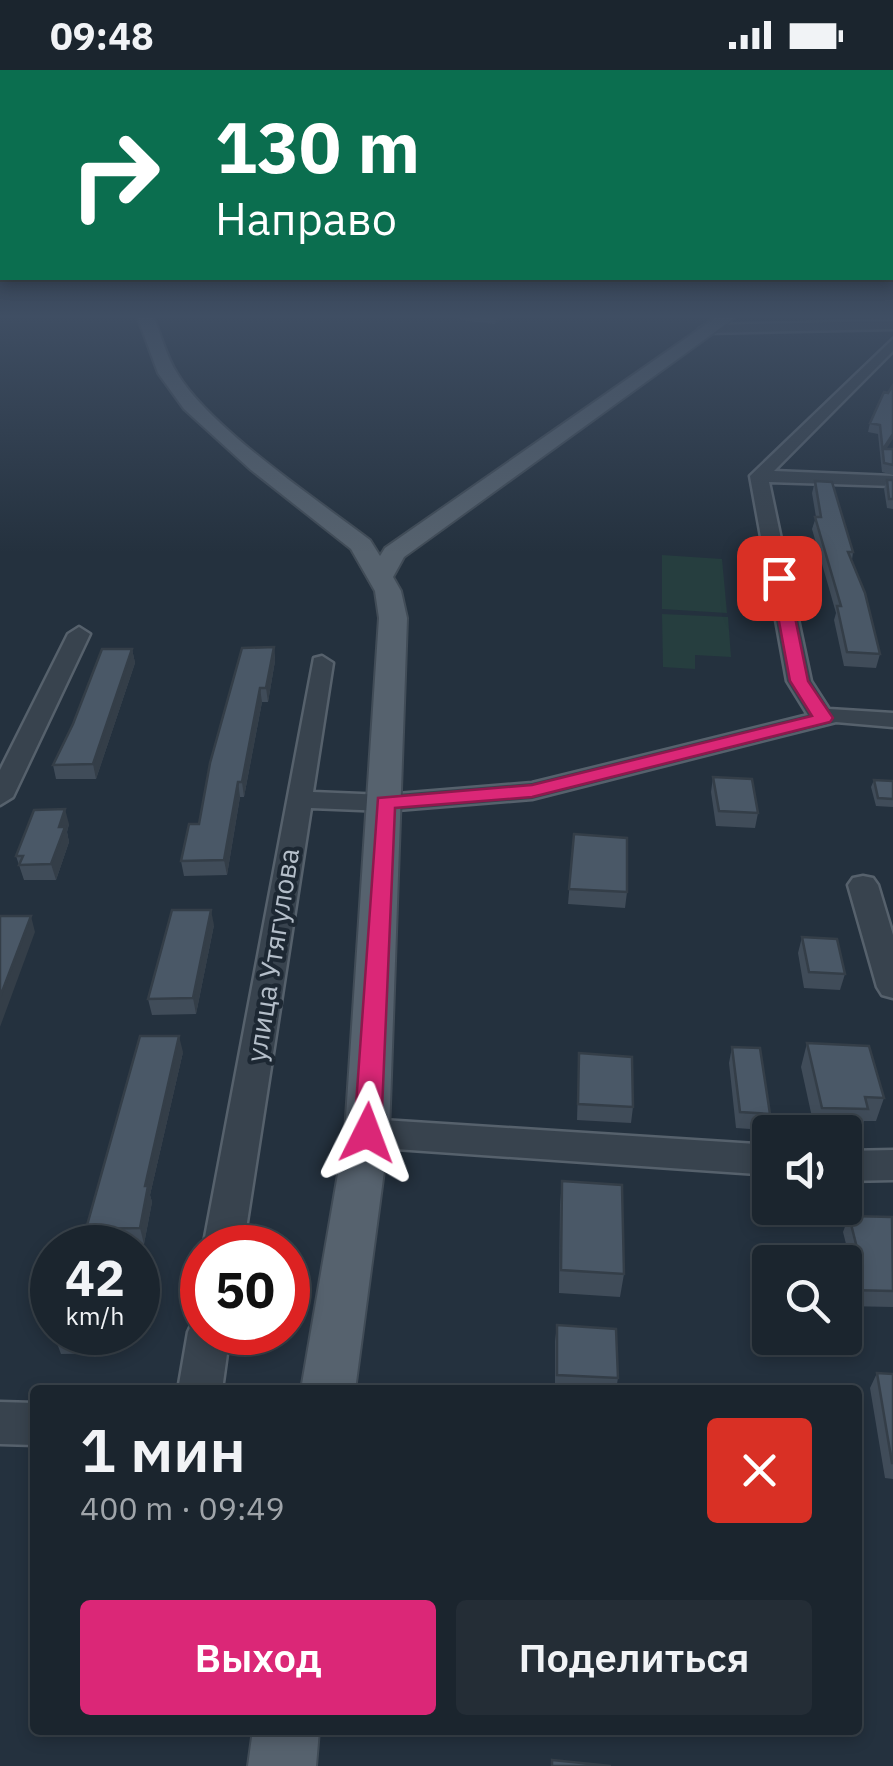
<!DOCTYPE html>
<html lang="ru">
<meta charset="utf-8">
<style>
:root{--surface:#1b252e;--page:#242d36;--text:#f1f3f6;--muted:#a0a5aa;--line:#39424a;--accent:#db2777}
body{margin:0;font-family:"IBM Plex Sans",sans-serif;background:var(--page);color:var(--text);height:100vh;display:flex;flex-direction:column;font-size:38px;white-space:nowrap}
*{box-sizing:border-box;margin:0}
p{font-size:32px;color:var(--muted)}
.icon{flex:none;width:55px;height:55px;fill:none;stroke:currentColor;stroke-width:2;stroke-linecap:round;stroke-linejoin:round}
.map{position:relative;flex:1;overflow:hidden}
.panel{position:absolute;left:30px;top:1315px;width:832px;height:350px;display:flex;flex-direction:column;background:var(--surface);border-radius:10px;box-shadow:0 5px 15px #0003,0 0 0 2px var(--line)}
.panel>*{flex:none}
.guide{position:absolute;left:0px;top:0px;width:895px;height:210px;box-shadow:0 5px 15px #0003,0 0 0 2px var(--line);background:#0b6e4f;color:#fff;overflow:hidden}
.buttons{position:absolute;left:752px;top:1045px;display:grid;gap:20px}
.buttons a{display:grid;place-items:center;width:110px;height:110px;border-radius:10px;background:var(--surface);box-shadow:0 5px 15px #0003,0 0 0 2px var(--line);font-size:50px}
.speed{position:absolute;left:30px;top:1155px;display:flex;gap:20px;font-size:50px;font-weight:700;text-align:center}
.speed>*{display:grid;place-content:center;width:130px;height:130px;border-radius:50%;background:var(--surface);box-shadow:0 5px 15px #0003,0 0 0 2px var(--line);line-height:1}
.speed small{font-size:25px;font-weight:400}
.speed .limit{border:15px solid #d22;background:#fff;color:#111}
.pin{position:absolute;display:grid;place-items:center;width:85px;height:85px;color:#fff;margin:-42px;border-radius:20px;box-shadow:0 5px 15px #0006}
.me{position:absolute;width:110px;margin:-55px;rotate:3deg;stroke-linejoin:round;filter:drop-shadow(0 0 8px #0008)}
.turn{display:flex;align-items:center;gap:35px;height:210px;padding:0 50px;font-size:45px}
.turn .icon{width:130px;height:130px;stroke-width:2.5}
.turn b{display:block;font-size:70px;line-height:85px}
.round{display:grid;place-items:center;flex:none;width:105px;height:105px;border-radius:10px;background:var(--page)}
.overview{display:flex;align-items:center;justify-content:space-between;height:170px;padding:0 50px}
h1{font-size:60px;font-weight:600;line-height:75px}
.cta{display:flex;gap:20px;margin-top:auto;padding:20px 50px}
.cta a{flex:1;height:115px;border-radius:10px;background:var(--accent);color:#fff;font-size:40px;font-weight:600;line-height:115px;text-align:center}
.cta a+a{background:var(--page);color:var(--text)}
.status{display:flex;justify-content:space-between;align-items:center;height:70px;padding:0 50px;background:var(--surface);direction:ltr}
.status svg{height:28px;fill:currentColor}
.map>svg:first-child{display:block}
</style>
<div class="status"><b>09:48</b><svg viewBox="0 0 49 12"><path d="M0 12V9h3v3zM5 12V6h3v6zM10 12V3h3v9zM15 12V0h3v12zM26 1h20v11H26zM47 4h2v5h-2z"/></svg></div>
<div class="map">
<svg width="893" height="1696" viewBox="0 0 893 1696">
<rect width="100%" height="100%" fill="#24313e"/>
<path fill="#263e3f" d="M662,485L722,489L727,543L662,539Z
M662,544L728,547L731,587L695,585V599L663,597Z"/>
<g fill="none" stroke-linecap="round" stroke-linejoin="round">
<defs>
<path id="minor" d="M893,251V259L706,263L699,259L706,255Z
M893,269V281L774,401L893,406V416L769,412L811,611L829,639L893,643V657L836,652L532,729L385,741L311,738L243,1178H203L314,588L322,586L333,593L313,722L385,725L532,713L808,645L787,611L750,406Z
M79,557L90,564L13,727L0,735V700L68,564Z
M863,806L873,808L878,815L893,865V928L882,925L877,917L848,815L853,808Z
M367,1049L770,1075V1105L367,1077L354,1073L349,1063L354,1053Z
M893,1080V1110L845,1111V1081Z
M202,1246V1262H230L222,1320H178L188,1262L194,1249Z
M0,1332L35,1333V1375L0,1374Z"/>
<path id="major" d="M137,246H153C161,264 166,286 177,303C210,358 316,429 370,470L380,486L385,478L718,246H737L404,487L393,507L401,521L407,548L389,1063L355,1320H301L345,1063L379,548L375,521L351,479L251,400L184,339L158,303Z
M253,1660H319L316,1696H248Z"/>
</defs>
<use href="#minor" stroke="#56616c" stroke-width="5"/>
<use href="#major" stroke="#414c57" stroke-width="4"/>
<use href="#minor" fill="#38434e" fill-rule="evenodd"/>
<use href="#major" fill="#56626e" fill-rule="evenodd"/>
</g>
<path fill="#404c59" d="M460,246H504L495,254L460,250Z
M884,322L886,379H893V405L882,402L878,364L868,362L870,353Z
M887,410H893V439L887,438L884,419Z
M815,411L853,482L852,490L880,584L876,598L844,596L834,550L836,543L812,459L816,447L812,423Z
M274,577L275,591L268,632H262L244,727H240L227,805L184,806L181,791L199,754Z
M132,579L135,593L96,709H56L53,695Z
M713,707L758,743L755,758L716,756L711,722Z
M874,710L893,711V737L876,736L871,717Z
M69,754L67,762L69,772L56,810H24L16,786Z
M574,764L627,822L625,838L568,834Z
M214,855L196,944L152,945L148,929Z
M802,867L845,904L840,920L804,918L798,883Z
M807,973L884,1028L876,1051H864L860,1063L815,1061L801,997Z
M732,977L770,1044L765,1060L736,1058L729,993Z
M183,982L150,1125L152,1132L144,1174L91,1175L86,1159Z
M579,983L633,1037L631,1053L577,1050Z
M562,1111L624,1204L620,1227L559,1223L560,1135Z
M849,1146L893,1149V1237L845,1236V1192H836L840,1182H848L843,1162Z
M557,1255L618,1308L616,1320H555V1271Z
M57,1262H122L118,1283L61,1284L55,1268Z
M877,1303L893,1304V1409L885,1408L870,1318Z"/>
<path fill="#343e48" d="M496,246H504L495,254Z
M893,364V369L883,384V379Z
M274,577L275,591L268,632L266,618Z
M132,579L135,593L96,709L93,694Z
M260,618L262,632L244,727L242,712Z
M238,712L240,727L227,805L224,790Z
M65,739L69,754L67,762L69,772L56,810L51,794L59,757Z
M211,840L214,855L196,944L193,928Z
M31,846L35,862L0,957V927Z
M179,966L183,982L150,1125L152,1132L144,1174L140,1158L145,1116Z
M114,1262H122L118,1283L113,1267Z"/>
<path fill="#4a5867" stroke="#343e48" stroke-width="2.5" d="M893,315V364L883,379H893V395L884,393L880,355L870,353L884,322L888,323Z
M887,410H893V429H889Z
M815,411L832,412L853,482H848L865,523L880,584L847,582L837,536H841L815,447H821Z
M274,577L266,618H260L242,712H238L224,790L181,791L189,754H199L210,693L242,578Z
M102,579H132L93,694L53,695L73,654Z
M713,707L752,709L758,743L719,741Z
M874,710L893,711V729L878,728Z
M65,739L59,757H65L51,794L19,795L23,786H16L34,740Z
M574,764L627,768V822L569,819Z
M172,840H211L193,928L148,929Z
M0,846H31L0,927Z
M802,867L837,869L845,904L809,902Z
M140,966H179L145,1116H148L140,1158L86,1159Z
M807,973L869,976L884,1028L865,1027L868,1039L822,1038Z
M732,977L760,978L770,1044L740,1042Z
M579,983L632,987L633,1037L578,1034Z
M562,1111L622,1115L624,1204L561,1200Z
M849,1146L892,1147L893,1221L850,1220L845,1201V1192H843L840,1182H858Z
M557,1255L616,1259L618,1308L557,1305Z
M57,1262H114L113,1267L55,1268Z
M877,1303L893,1304V1393H892Z
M552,1690L611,1696H552Z"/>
<linearGradient id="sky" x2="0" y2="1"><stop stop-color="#141b22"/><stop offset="0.51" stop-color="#3f4e63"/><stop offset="1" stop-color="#3f4e63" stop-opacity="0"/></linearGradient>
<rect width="893" height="483" fill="url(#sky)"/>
<path fill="#db2777" stroke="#8e194d" stroke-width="2.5" d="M779,504L787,508L808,611L833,648L830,652L532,727L395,738L381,1063L377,1071L367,1074L358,1071L354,1063L378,728L532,715L812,646L790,611L771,508Z"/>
<g text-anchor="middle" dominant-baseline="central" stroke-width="8" stroke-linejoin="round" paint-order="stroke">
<g font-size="28" fill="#b4bec9" stroke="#1d2833">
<text transform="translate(272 885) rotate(-81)">улица Утягулова</text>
</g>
</g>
</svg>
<div class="buttons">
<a><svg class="icon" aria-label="sound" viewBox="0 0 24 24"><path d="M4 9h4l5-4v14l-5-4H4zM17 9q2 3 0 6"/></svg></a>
<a><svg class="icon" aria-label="search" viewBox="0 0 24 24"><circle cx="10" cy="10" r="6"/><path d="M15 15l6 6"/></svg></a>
</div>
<div class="speed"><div>42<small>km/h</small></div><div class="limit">50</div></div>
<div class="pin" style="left:779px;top:508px;background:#d93025"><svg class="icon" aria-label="arrive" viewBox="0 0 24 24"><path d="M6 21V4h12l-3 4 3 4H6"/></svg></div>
<svg class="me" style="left:367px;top:1063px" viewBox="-20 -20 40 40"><path d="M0-17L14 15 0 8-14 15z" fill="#db2777" stroke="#fff" stroke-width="4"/></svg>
<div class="guide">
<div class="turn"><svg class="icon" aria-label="right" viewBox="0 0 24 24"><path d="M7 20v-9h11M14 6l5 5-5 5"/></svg><div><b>130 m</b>Направо</div></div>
</div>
<section class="panel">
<div class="overview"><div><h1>1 мин</h1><p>400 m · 09:49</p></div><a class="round" style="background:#d93025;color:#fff"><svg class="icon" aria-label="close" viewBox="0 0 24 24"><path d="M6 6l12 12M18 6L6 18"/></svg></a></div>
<div class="cta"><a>Выход</a><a>Поделиться</a></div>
</section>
</div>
